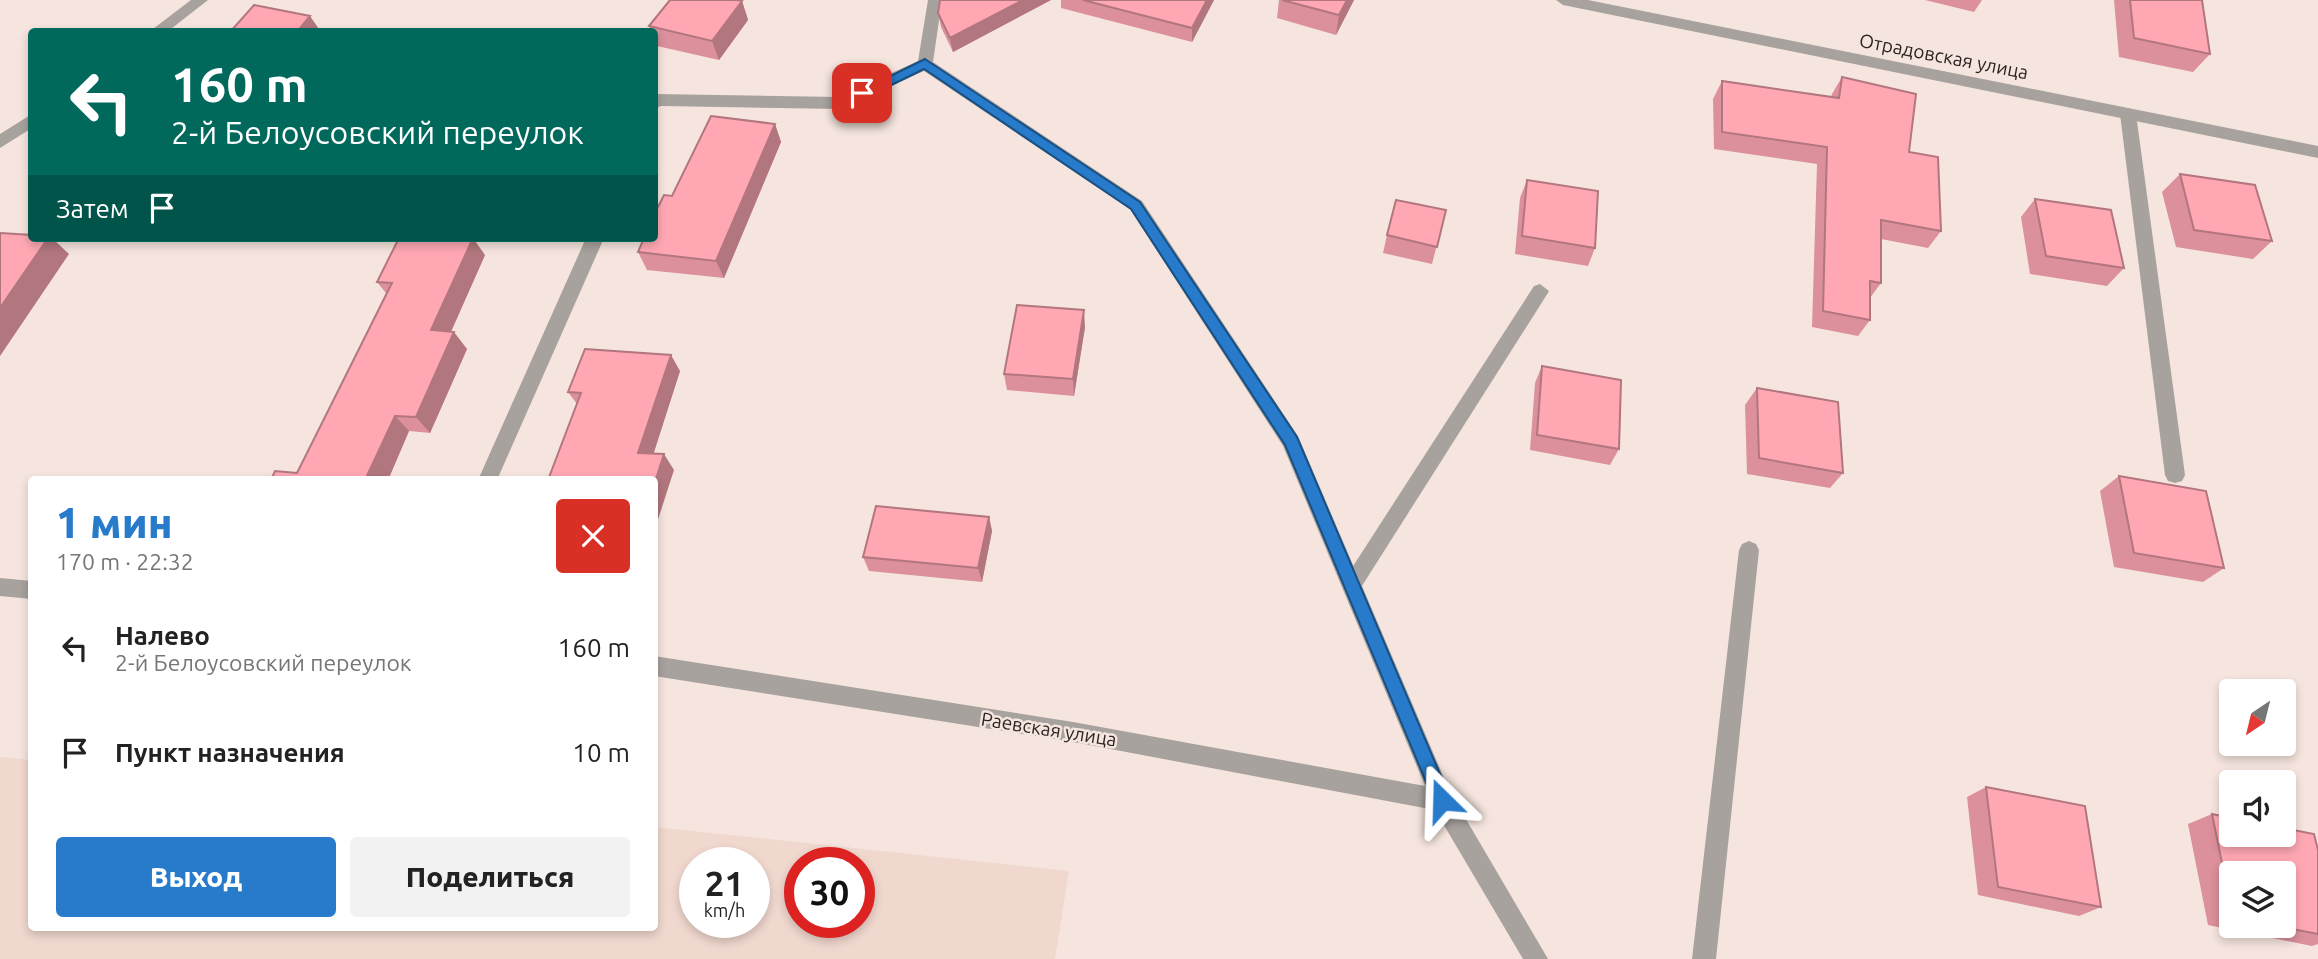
<!DOCTYPE html>
<html lang="ru">
<meta charset="utf-8">
<style>
:root{--surface:#fff;--page:#f2f2f2;--text:#222;--muted:#767676;--accent:#277bca}
body{margin:0;font-family:Ubuntu,sans-serif;background:var(--page);color:var(--text);height:100vh;display:flex;flex-direction:column;font-size:26px;white-space:nowrap}
*{box-sizing:border-box;margin:0}
p{font-size:23px;color:var(--muted)}
.icon{flex:none;width:38px;height:38px;fill:none;stroke:currentColor;stroke-width:2;stroke-linecap:round;stroke-linejoin:round}
.map{position:relative;flex:1;overflow:hidden}
.drawer{position:absolute;left:28px;top:476px;width:630px;height:455px;display:flex;flex-direction:column;background:var(--surface);border-radius:7px;box-shadow:0 4px 10px #0003}
.drawer>*{flex:none}
.top-card{position:absolute;left:28px;top:28px;width:630px;height:214px;border-radius:7px;box-shadow:0 4px 10px #0003;background:#00695c;color:#fff;overflow:hidden}
.needle{width:46px;rotate:215deg}
.fabs{position:absolute;left:2219px;top:679px;display:grid;gap:14px}
.fabs a{display:grid;place-items:center;width:77px;height:77px;border-radius:7px;background:var(--surface);box-shadow:0 4px 10px #0003;font-size:35px}
.speed{position:absolute;left:679px;top:847px;display:flex;gap:14px;font-size:35px;font-weight:700;text-align:center}
.speed>*{display:grid;place-content:center;width:91px;height:91px;border-radius:50%;background:var(--surface);box-shadow:0 4px 10px #0003;line-height:1}
.speed small{font-size:18px;font-weight:400}
.speed .limit{border:10px solid #d22;background:#fff;color:#111}
.pin{position:absolute;display:grid;place-items:center;width:60px;height:60px;color:#fff;margin:-30px;border-radius:14px;box-shadow:0 4px 10px #0006}
.me{position:absolute;width:77px;margin:-38px;rotate:338deg;stroke-linejoin:round;filter:drop-shadow(0 0 5px #0008)}
.turn{display:flex;align-items:center;gap:24px;height:147px;padding:0 28px;font-size:32px}
.turn .icon{width:91px;height:91px;stroke-width:2.5}
.turn b{display:block;font-size:49px;line-height:60px}
.then{display:flex;align-items:center;height:66px;padding:0 28px;background:#0003;gap:14px;font-size:26px}
.round{display:grid;place-items:center;flex:none;width:74px;height:74px;border-radius:7px;background:var(--page)}
.headline{display:flex;align-items:center;justify-content:space-between;height:119px;padding:0 28px}
h1{font-size:42px;font-weight:800;line-height:52px;color:var(--accent)}
.button{display:flex;gap:14px;margin-top:auto;padding:14px 28px}
.button a{flex:1;height:80px;border-radius:7px;background:var(--accent);color:#fff;font-size:28px;font-weight:800;line-height:80px;text-align:center}
.button a+a{background:var(--page);color:var(--text)}
ul{padding:0;list-style:none}
li{display:flex;align-items:center;gap:21px;height:105px;padding:0 28px}
li div{flex:1}
li b{display:block;font-size:26px}
li em{font-style:normal}
.map>svg:first-child{display:block}
</style>
<div class="map">
<svg width="2318" height="959" viewBox="0 0 2318 959">
<rect width="100%" height="100%" fill="#f6e5de"/>
<path fill="#f1d8cf" fill-rule="evenodd" d="M0,757L31,760L32,928H654L655,827L1069,871L1055,959H0ZM695,863H754V922H695ZM800,863H859V922H800Z"/>
<g fill="none" stroke-linecap="round" stroke-linejoin="round">
<path fill="#a7a29d" fill-rule="evenodd" d="M2128,108L2136,114L2185,475L2182,481L2175,483L2168,481L2165,475L2120,114Z
M1540,284L1549,291L1546,296L1360,589L1353,592L1346,589L1343,583L1346,577L1534,286Z
M1749,541L1756,544L1759,550L1716,959H1692L1739,550L1742,544Z"/>
<path fill="#a7a29d" fill-rule="evenodd" d="M191,0H208L167,32H149Z
M928,0H942L933,62L1142,201L1298,436L1450,792L1548,959H1523L1435,810L1073,742L654,676V656L1073,722L1425,786L1283,446L1130,209L924,71L841,109L661,106L654,109L656,94L839,97L918,61Z
M1556,0H1588L2318,146V158L1563,5Z
M32,114V128L0,148V134Z
M586,238H604L497,480H478Z
M0,578L32,581V599L0,596Z"/>
</g>
<path fill="#db909b" fill-rule="evenodd" d="M1051,0L953,52L941,27L938,13Z
M1061,0H1214L1192,42L1061,8Z
M1279,0H1354L1336,35L1277,18Z
M1925,0H1982L1974,12Z
M2114,0H2202L2210,54L2193,72L2119,57Z
M742,1L748,20L719,60L657,46L654,41V32H651L649,26Z
M1842,77L1909,152L1941,231L1928,248L1881,239V283L1870,298V320L1858,336L1812,327L1817,164L1714,149L1713,99L1722,81L1831,97L1832,94Z
M775,124L781,142L724,278L647,270L638,252L672,196Z
M2180,174L2272,241L2253,259L2176,247L2162,192Z
M1527,180L1595,248L1588,266L1515,254L1520,198Z
M2035,199L2124,268L2107,286L2030,274L2021,217Z
M1446,210L1432,264L1383,253L1387,235Z
M485,255L451,332L467,349L430,433L409,431L388,480H271L297,473L386,293L377,282Z
M1085,327L1074,396L1007,390L1004,374Z
M1542,366L1619,449L1610,465L1530,450L1535,383Z
M680,371L653,454L674,470L577,404L568,392Z
M1757,388L1843,473L1830,488L1747,474L1745,405Z
M2119,476L2224,568L2203,582L2114,567L2100,491Z
M989,517L992,531L982,582L869,571L863,557Z
M1986,787L2101,907L2079,916L1978,895L1967,797Z
M2212,814L2318,850V944L2312,946L2208,925L2188,824ZM2231,873L2284,926H2231Z"/>
<path fill="#b2767e" d="M1023,0H1051L953,52L950,38Z
M1207,0H1214L1192,42V28Z
M1347,0H1354L1336,35L1339,15Z
M742,1L748,20L719,60L712,41Z
M310,16L321,32H297Z
M775,124L781,142L724,278L716,261Z
M48,238H52L69,254L0,356V308Z
M473,238L485,255L444,347L431,330Z
M1084,310L1085,327L1074,396L1073,379Z
M454,332L467,349L430,433L416,417Z
M671,355L680,371L649,468L638,453Z
M395,416L409,431L388,480H365Z
M664,454L674,470L654,532V485Z
M989,517L992,531L982,582L978,568Z"/>
<path fill="#ffa8b4" stroke="#b2767e" stroke-width="2" d="M670,0H737L742,1L712,41L649,26Z
M940,0H1023L950,38L938,13Z
M1083,0H1207L1192,28Z
M1282,0H1347L1339,15Z
M2130,0H2202L2210,54L2134,38Z
M254,5L310,16L297,32H230Z
M1842,77L1916,94L1909,152L1938,157L1941,231L1881,220V283L1870,281V320L1823,311L1827,147L1722,132V81L1839,98Z
M711,116L775,124L716,261L638,252L644,238H654V215L664,195L672,196Z
M2180,174L2255,185L2272,241L2194,230Z
M1527,180L1598,191L1595,248L1522,236Z
M2035,199L2111,210L2124,268L2046,256Z
M1396,200L1446,210L1437,247L1387,235Z
M0,233L32,235V238H48L0,308Z
M399,238H473L431,330L454,332L416,417L395,416L365,480H271L275,471L297,473L392,283L377,282Z
M1017,305L1084,310L1073,379L1004,374Z
M585,349L671,355L638,453L664,454L654,485V480H548L581,393L568,392Z
M1542,366L1621,380L1619,449L1537,435Z
M1757,388L1838,402L1843,473L1759,458Z
M2119,476L2206,491L2224,568L2134,553Z
M876,506L989,517L978,568L863,557Z
M1986,787L2085,806L2101,907L1998,887Z
M2212,814L2231,818V835H2284V828L2314,834L2318,850V934L2277,926H2284V873H2231V907Z"/>
<path fill="#277bca" stroke="#195083" stroke-width="2" d="M925,59L1140,202L1297,437L1451,800L1449,806L1442,809L1436,806L1285,445L1131,209L924,69L867,97L862,98L856,93Z"/>
<g text-anchor="middle" dominant-baseline="central" stroke-width="5" stroke-linejoin="round" paint-order="stroke">
<g font-size="19" fill="#2b2523" stroke="#f6e5de">
<text transform="translate(1944 56) rotate(11)">Отрадовская улица</text>
<text transform="translate(1049 729) rotate(9)">Раевская улица</text>
</g>
</g>
</svg>
<div class="fabs">
<a><svg class="needle" viewBox="-14 -14 28 28"><path d="M0-13l5 13h-10z" fill="#e53935"/><path d="M0 13l5-13h-10z" fill="#767676"/></svg></a>
<a><svg class="icon" aria-label="sound" viewBox="0 0 24 24"><path d="M4 9h4l5-4v14l-5-4H4zM17 9q2 3 0 6"/></svg></a>
<a><svg class="icon" aria-label="layers" viewBox="0 0 24 24"><path d="M12 4l9 5-9 5-9-5zM3 14l9 5 9-5"/></svg></a>
</div>
<div class="speed"><div>21<small>km/h</small></div><div class="limit">30</div></div>
<div class="pin" style="left:862px;top:93px;background:#d93025"><svg class="icon" aria-label="arrive" viewBox="0 0 24 24"><path d="M6 21V4h12l-3 4 3 4H6"/></svg></div>
<svg class="me" style="left:1442px;top:800px" viewBox="-20 -20 40 40"><path d="M0-17L14 15 0 8-14 15z" fill="#277bca" stroke="#fff" stroke-width="4"/></svg>
<div class="top-card">
<div class="turn"><svg class="icon" aria-label="left" viewBox="0 0 24 24"><path d="M17 20v-9H6M10 6l-5 5 5 5"/></svg><div><b>160 m</b>2-й Белоусовский переулок</div></div>
<div class="then">Затем<svg class="icon" aria-label="arrive" viewBox="0 0 24 24"><path d="M6 21V4h12l-3 4 3 4H6"/></svg></div>
</div>
<section class="drawer">
<div class="headline"><div><h1>1 мин</h1><p>170 m · 22:32</p></div><a class="round" style="background:#d93025;color:#fff"><svg class="icon" aria-label="close" viewBox="0 0 24 24"><path d="M6 6l12 12M18 6L6 18"/></svg></a></div>
<ul>
<li><svg class="icon" aria-label="left" viewBox="0 0 24 24"><path d="M17 20v-9H6M10 6l-5 5 5 5"/></svg><div><b>Налево</b><p>2-й Белоусовский переулок</p></div><em>160 m</em></li>
<li><svg class="icon" aria-label="arrive" viewBox="0 0 24 24"><path d="M6 21V4h12l-3 4 3 4H6"/></svg><div><b>Пункт назначения</b></div><em>10 m</em></li>
</ul>
<div class="button"><a>Выход</a><a>Поделиться</a></div>
</section>
</div>
